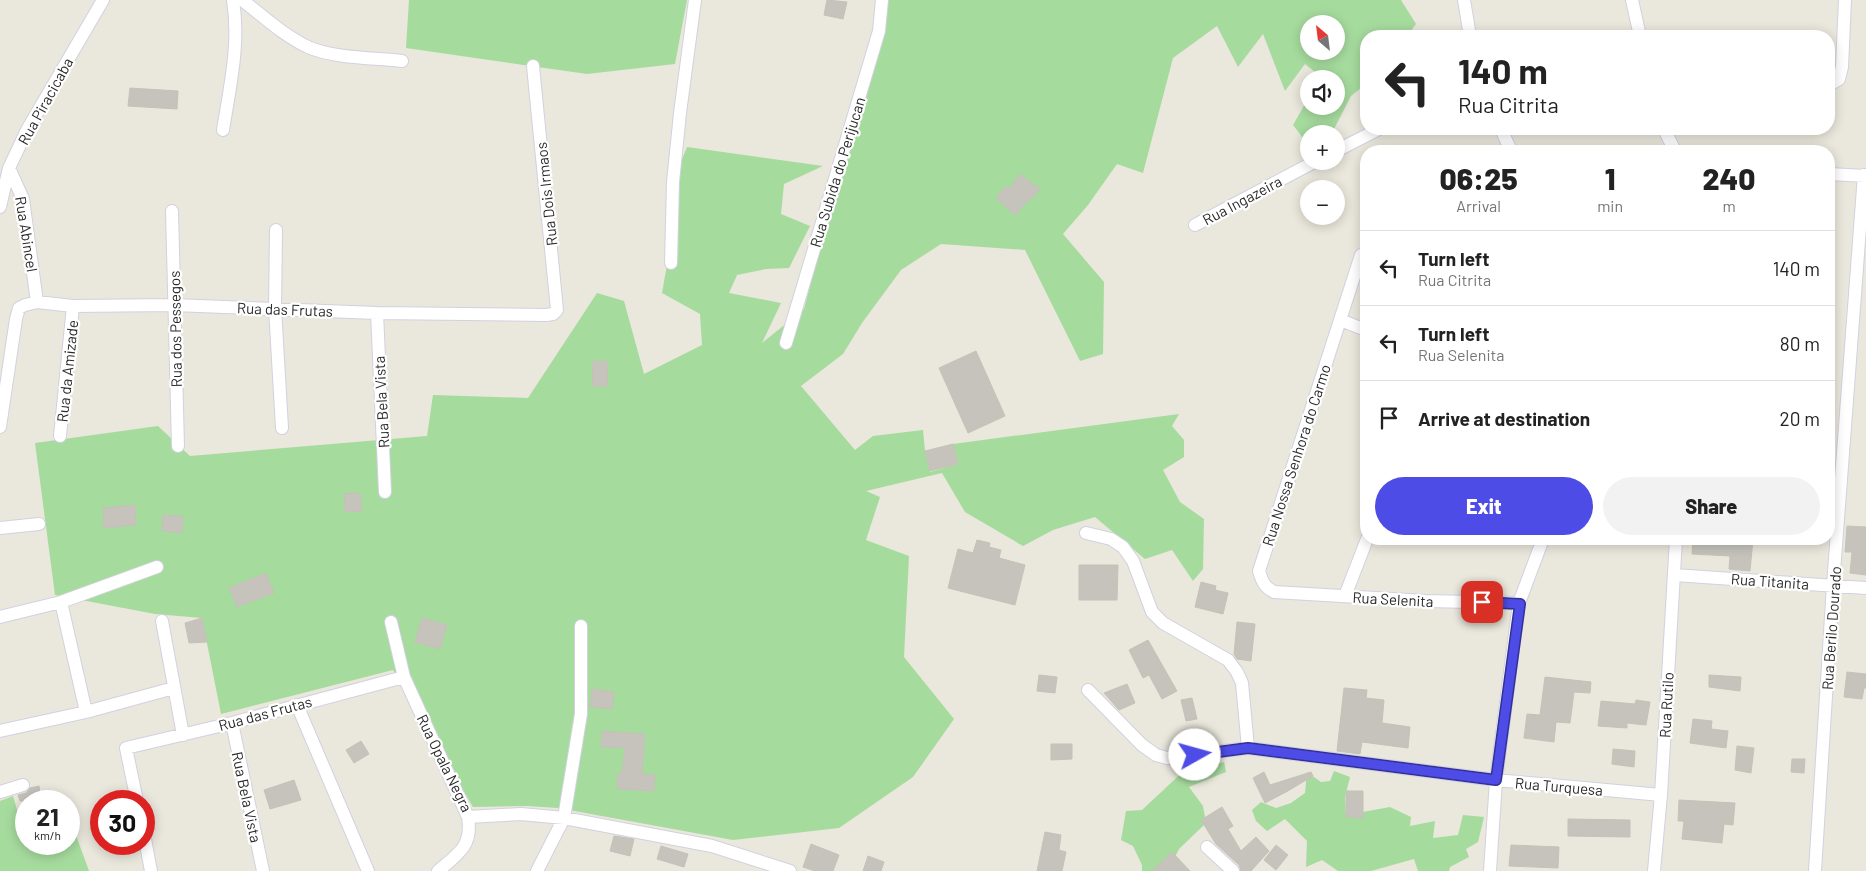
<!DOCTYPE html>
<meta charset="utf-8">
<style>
:root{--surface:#fff;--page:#f2f2f2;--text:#222;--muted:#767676;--line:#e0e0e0;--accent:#4e4ce7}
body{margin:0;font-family:Barlow,sans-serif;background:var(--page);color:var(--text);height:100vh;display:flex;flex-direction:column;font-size:19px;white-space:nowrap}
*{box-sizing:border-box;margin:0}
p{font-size:16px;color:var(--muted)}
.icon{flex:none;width:28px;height:28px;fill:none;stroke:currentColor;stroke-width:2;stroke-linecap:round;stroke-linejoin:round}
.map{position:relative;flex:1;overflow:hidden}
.side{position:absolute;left:1360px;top:145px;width:475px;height:400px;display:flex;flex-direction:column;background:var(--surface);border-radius:20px;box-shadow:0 2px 12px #0003}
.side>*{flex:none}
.top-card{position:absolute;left:1360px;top:30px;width:475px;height:105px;border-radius:20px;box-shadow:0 2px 12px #0003;background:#fff;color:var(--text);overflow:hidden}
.needle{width:32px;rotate:332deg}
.tools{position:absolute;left:1300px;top:15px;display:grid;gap:10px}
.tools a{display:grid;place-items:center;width:45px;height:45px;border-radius:50%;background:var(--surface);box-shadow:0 2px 12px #0003;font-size:25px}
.speed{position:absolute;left:15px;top:790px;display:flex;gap:10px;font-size:25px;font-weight:700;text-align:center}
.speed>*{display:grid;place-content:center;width:65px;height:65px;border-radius:50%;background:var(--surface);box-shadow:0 2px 12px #0003;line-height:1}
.speed small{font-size:12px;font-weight:400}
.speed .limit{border:8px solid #d22;background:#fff;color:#111}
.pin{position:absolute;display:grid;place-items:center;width:42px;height:42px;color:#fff;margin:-21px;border-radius:10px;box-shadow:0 2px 8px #0006}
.me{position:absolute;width:55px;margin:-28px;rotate:83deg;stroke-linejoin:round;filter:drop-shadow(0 0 4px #0008)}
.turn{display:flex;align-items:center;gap:18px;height:105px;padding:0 15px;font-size:22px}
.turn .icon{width:65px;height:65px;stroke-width:2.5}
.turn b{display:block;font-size:35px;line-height:42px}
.eta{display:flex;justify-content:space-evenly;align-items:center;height:85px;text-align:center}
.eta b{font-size:30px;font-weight:800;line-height:35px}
.action{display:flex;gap:10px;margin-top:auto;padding:10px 15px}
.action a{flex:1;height:58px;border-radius:30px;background:var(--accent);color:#fff;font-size:20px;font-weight:800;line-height:58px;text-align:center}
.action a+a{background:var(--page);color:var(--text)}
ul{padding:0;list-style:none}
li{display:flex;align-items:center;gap:15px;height:75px;padding:0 15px;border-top:1px solid var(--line)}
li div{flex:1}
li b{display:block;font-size:19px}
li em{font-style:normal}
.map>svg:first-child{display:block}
</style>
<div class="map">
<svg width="1866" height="871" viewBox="0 0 1866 871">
<rect width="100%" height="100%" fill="#eae7dc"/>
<path fill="#a6db9e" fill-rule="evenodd" d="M409,0H687L675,64L587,74L406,48Z
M882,0H1401L1416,24L1407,36H1366V84L1351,96L1334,129L1329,134H1309V146L1293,125L1309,97V106H1336V79H1319L1320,76L1305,64L1285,91L1263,34L1238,67L1217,26L1173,58L1143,173L1117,164L1088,205L1063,234L1104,282L1103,354L1080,361L1025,250L941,244L901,270L862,323L843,354L801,386L855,450L873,436L923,430L925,451L930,472L958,464L953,444L1179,414L1172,426L1184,440V457L1163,470L1180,502L1204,519L1203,569L1193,581L1172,550L1145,559L1095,517L1053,530L1023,546L965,512L942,473L866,491L880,497L866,540L909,556L904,657L954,719L913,777L839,828L733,840L558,808L527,806L473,807L393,670L221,714L202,618L155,614L55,595L35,443L158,426L190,456L427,436L433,395L528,398L597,293L624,301L644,374L702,345L700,314L662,293L672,237L673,182L687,147L823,166L784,184L781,214L810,226L789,268L766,269L737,275L729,293L781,303L762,343L804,309L857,106ZM1309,24H1336V51H1309Z
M1224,762L1226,772L1189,787L1203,806L1206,823L1179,849L1168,871H1142V865L1133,846L1121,840L1126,811L1142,810L1188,767L1203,768Z
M1334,771L1350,777L1345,797L1346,815L1390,807L1411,817L1410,826L1435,821L1433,838L1458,835L1463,815L1484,817L1478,842L1466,849L1469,857L1450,867L1449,871H1418L1414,859L1371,871H1338L1322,860L1306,867L1307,841L1285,819L1267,831L1256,821L1252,810L1261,802L1276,808L1291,803L1305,793L1307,772L1321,782L1330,781Z
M13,796L18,813L26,811V844H69V816L89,871H0V801Z"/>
<path fill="#c5c3bc" stroke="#c5c2b6" d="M827,0L847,2L843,19L824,15Z
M130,88L178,91L177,109L128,106Z
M1020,174L1040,189L1031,200L1030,198L1015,215L996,198L1006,186L1009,189Z
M976,351L1005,416L968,433L939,368Z
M593,361H608L607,386H592Z
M953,444L958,464L930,471L925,451Z
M360,493L362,511L345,512L344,494Z
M135,505L136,525L104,528L103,508Z
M163,515L183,516L182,533L162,531Z
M1847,526L1866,527V575L1850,573L1852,552H1845Z
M1693,539H1753L1750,571L1729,569L1730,556L1692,554Z
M977,540L990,543L989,547L1001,550L999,558L1025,565L1015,605L948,588L958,549L973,553Z
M1079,565H1118L1117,600H1079Z
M266,573L274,593L237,607L229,588Z
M1201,582L1216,586L1215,590L1228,593L1223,614L1195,607Z
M202,618L207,642L189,643L185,623Z
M422,618L447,625L440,649L415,642Z
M1237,622L1255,624L1251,661L1237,659L1234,654Z
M1148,640L1177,691L1162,699L1149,675L1143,678L1129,650Z
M1847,672L1866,674V688H1864L1862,699L1844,697Z
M1039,675L1057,677L1055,693L1037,691Z
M1709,675L1741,677L1740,691L1709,687Z
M1545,677L1591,682L1590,693L1574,692L1570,723L1556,722L1554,742L1524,738L1527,714L1540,715Z
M1127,684L1135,703L1119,710L1104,693Z
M1344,688L1367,690L1366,698L1384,700L1382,723L1410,727L1408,748L1362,742L1360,754L1337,751Z
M592,689L614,692L612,709L590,707Z
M1192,698L1197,719L1186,721L1181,700Z
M1636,700L1650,702L1646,725L1627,723V728L1598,726L1601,701L1635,704Z
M1693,719L1712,721L1711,729L1728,731L1726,748L1690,743Z
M602,731L645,734L642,774L655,775L654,791L617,789L618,773H622L625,748L601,747Z
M361,741L369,754L354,763L346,750Z
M1051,744H1072V759L1051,760Z
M1737,746L1754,748L1751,773L1735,770Z
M1613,749L1635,751L1634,767L1612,764Z
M1792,759H1805L1804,773L1791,772Z
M1264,772L1270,785L1311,772L1313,776L1286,792L1265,803L1253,778Z
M294,780L301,800L270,809L264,790Z
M39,786L41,801H20L18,795L26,793L30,788Z
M1346,791H1363V818L1346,817Z
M1679,800L1735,803L1733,825L1724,824L1722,843L1682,839L1684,821H1678Z
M1222,807L1233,826L1228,829L1241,851L1256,837L1269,851L1251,871H1241L1239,865L1216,844L1201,820Z
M1568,819L1630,820V837L1568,836Z
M1045,832L1061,835L1059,850L1066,852L1062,871H1037Z
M614,836L634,839L630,856L610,851Z
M811,844L839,855L833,871H815L803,867Z
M1276,845L1288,855L1276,870L1264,860Z
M1511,845L1559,847L1558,868L1509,866Z
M661,846L688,854L684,867L657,859Z
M1172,852L1190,871H1152Z
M868,856L884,862L881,871H863Z"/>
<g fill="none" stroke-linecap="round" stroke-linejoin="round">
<defs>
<path id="minor" d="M242,0C263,16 284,36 308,47C332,58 375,58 402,61
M1464,0L1470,36
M1632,0L1640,36
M1829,85L1839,79L1842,67L1845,0
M1501,129L1511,151
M1664,129L1675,151
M223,130C230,86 240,44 233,0
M1336,151L1379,129
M9,168L23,199L37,302
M1829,174L1866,176
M0,207L9,168L27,130L103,0
M172,211L178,446
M1195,225L1316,161
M276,230L275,308L282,428
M1361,255L1259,571C1262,581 1264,587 1274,592L1426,601L1519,603
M671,263L673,182L680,113L695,0
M377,313L385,492
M1340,320L1366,330
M786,343L879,31L882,0
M0,427L16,319L19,308L25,305L37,302L73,306L174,305L377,313L546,315L553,314L557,310L533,66
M60,436L73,306
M0,528L39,524
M1086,533L1111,539L1123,547L1133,561L1152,612L1163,623L1228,660L1237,672L1242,683L1248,748
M1674,575L1866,588
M1345,596L1367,539
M61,602L86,712
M0,617L61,602L157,567
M162,621L183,735
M391,622L404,677L468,817L521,814L564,818L712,846L790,871
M1088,690L1142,745L1156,755L1167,758L1248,748L1496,780L1661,795
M297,705L368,871
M232,723L263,871
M0,731L86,712L174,688
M0,792L23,785
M137,801L126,748L232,723L404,677
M144,834L151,871
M1207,847L1233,871
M438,871C458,854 473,846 468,817
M537,871L564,818L581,714V626
M1490,871L1496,780L1519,603L1543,539
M1654,871L1661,795L1676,539
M1815,871L1833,585L1864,175"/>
</defs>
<use href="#minor" stroke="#d2d1e0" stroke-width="14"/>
<use href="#minor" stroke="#fff" stroke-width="12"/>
</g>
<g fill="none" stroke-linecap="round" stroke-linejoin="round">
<defs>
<path id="route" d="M1195,755L1248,748L1496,780L1520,604L1482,602"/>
</defs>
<use href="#route" stroke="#333196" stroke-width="12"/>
<use href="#route" stroke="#4e4ce7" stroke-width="9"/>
</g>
<g text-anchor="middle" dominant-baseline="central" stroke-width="4.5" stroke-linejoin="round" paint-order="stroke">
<g font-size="15" fill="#292929" stroke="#fff">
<text transform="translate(45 101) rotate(-61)">Rua Piracicaba</text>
<text transform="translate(837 172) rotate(-73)">Rua Subida do Perijucan</text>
<text transform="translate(546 194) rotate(-96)">Rua Dois Irmaos</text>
<text transform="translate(1242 200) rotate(-28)">Rua Ingazeira</text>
<text transform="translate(27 234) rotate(81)">Rua Abincel</text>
<text transform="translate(285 309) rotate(2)">Rua das Frutas</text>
<text transform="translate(175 329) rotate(-91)">Rua dos Pessegos</text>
<text transform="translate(67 371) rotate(-84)">Rua da Amizade</text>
<text transform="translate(381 402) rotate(-93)">Rua Bela Vista</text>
<text transform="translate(1296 455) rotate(-72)">Rua Nossa Senhora do Carmo</text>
<text transform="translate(1770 581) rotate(4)">Rua Titanita</text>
<text transform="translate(1393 599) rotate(3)">Rua Selenita</text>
<text transform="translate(1831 628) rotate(-86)">Rua Berilo Dourado</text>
<text transform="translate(1666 705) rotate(-87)">Rua Rutilo</text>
<text transform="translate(265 713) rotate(-15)">Rua das Frutas</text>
<text transform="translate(445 763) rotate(64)">Rua Opala Negra</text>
<text transform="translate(1559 786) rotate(5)">Rua Turquesa</text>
<text transform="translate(247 797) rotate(78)">Rua Bela Vista</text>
</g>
</g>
</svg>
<div class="tools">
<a><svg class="needle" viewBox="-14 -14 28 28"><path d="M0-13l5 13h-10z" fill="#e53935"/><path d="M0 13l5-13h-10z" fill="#767676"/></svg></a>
<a><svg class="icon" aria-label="sound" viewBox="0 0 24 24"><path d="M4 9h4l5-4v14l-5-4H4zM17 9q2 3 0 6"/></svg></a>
<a>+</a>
<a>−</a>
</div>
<div class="speed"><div>21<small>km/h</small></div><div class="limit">30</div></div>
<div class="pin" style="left:1482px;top:602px;background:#d93025"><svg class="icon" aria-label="arrive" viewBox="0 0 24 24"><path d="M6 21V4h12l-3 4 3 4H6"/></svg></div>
<svg class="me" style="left:1195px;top:755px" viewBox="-20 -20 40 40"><circle r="19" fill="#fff"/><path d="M0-13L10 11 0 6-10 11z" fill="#4e4ce7"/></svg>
<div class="top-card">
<div class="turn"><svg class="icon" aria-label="left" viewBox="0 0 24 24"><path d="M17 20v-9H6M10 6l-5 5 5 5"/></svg><div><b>140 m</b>Rua Citrita</div></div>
</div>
<section class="side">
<div class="eta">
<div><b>06:25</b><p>Arrival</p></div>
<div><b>1</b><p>min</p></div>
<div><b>240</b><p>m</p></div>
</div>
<ul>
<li><svg class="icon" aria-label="left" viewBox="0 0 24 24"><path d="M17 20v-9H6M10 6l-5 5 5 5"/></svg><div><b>Turn left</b><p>Rua Citrita</p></div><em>140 m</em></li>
<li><svg class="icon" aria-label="left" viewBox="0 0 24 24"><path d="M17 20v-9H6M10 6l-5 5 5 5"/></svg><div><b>Turn left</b><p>Rua Selenita</p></div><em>80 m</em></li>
<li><svg class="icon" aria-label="arrive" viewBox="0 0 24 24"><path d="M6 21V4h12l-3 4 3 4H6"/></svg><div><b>Arrive at destination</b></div><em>20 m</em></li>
</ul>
<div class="action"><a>Exit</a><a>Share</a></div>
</section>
</div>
